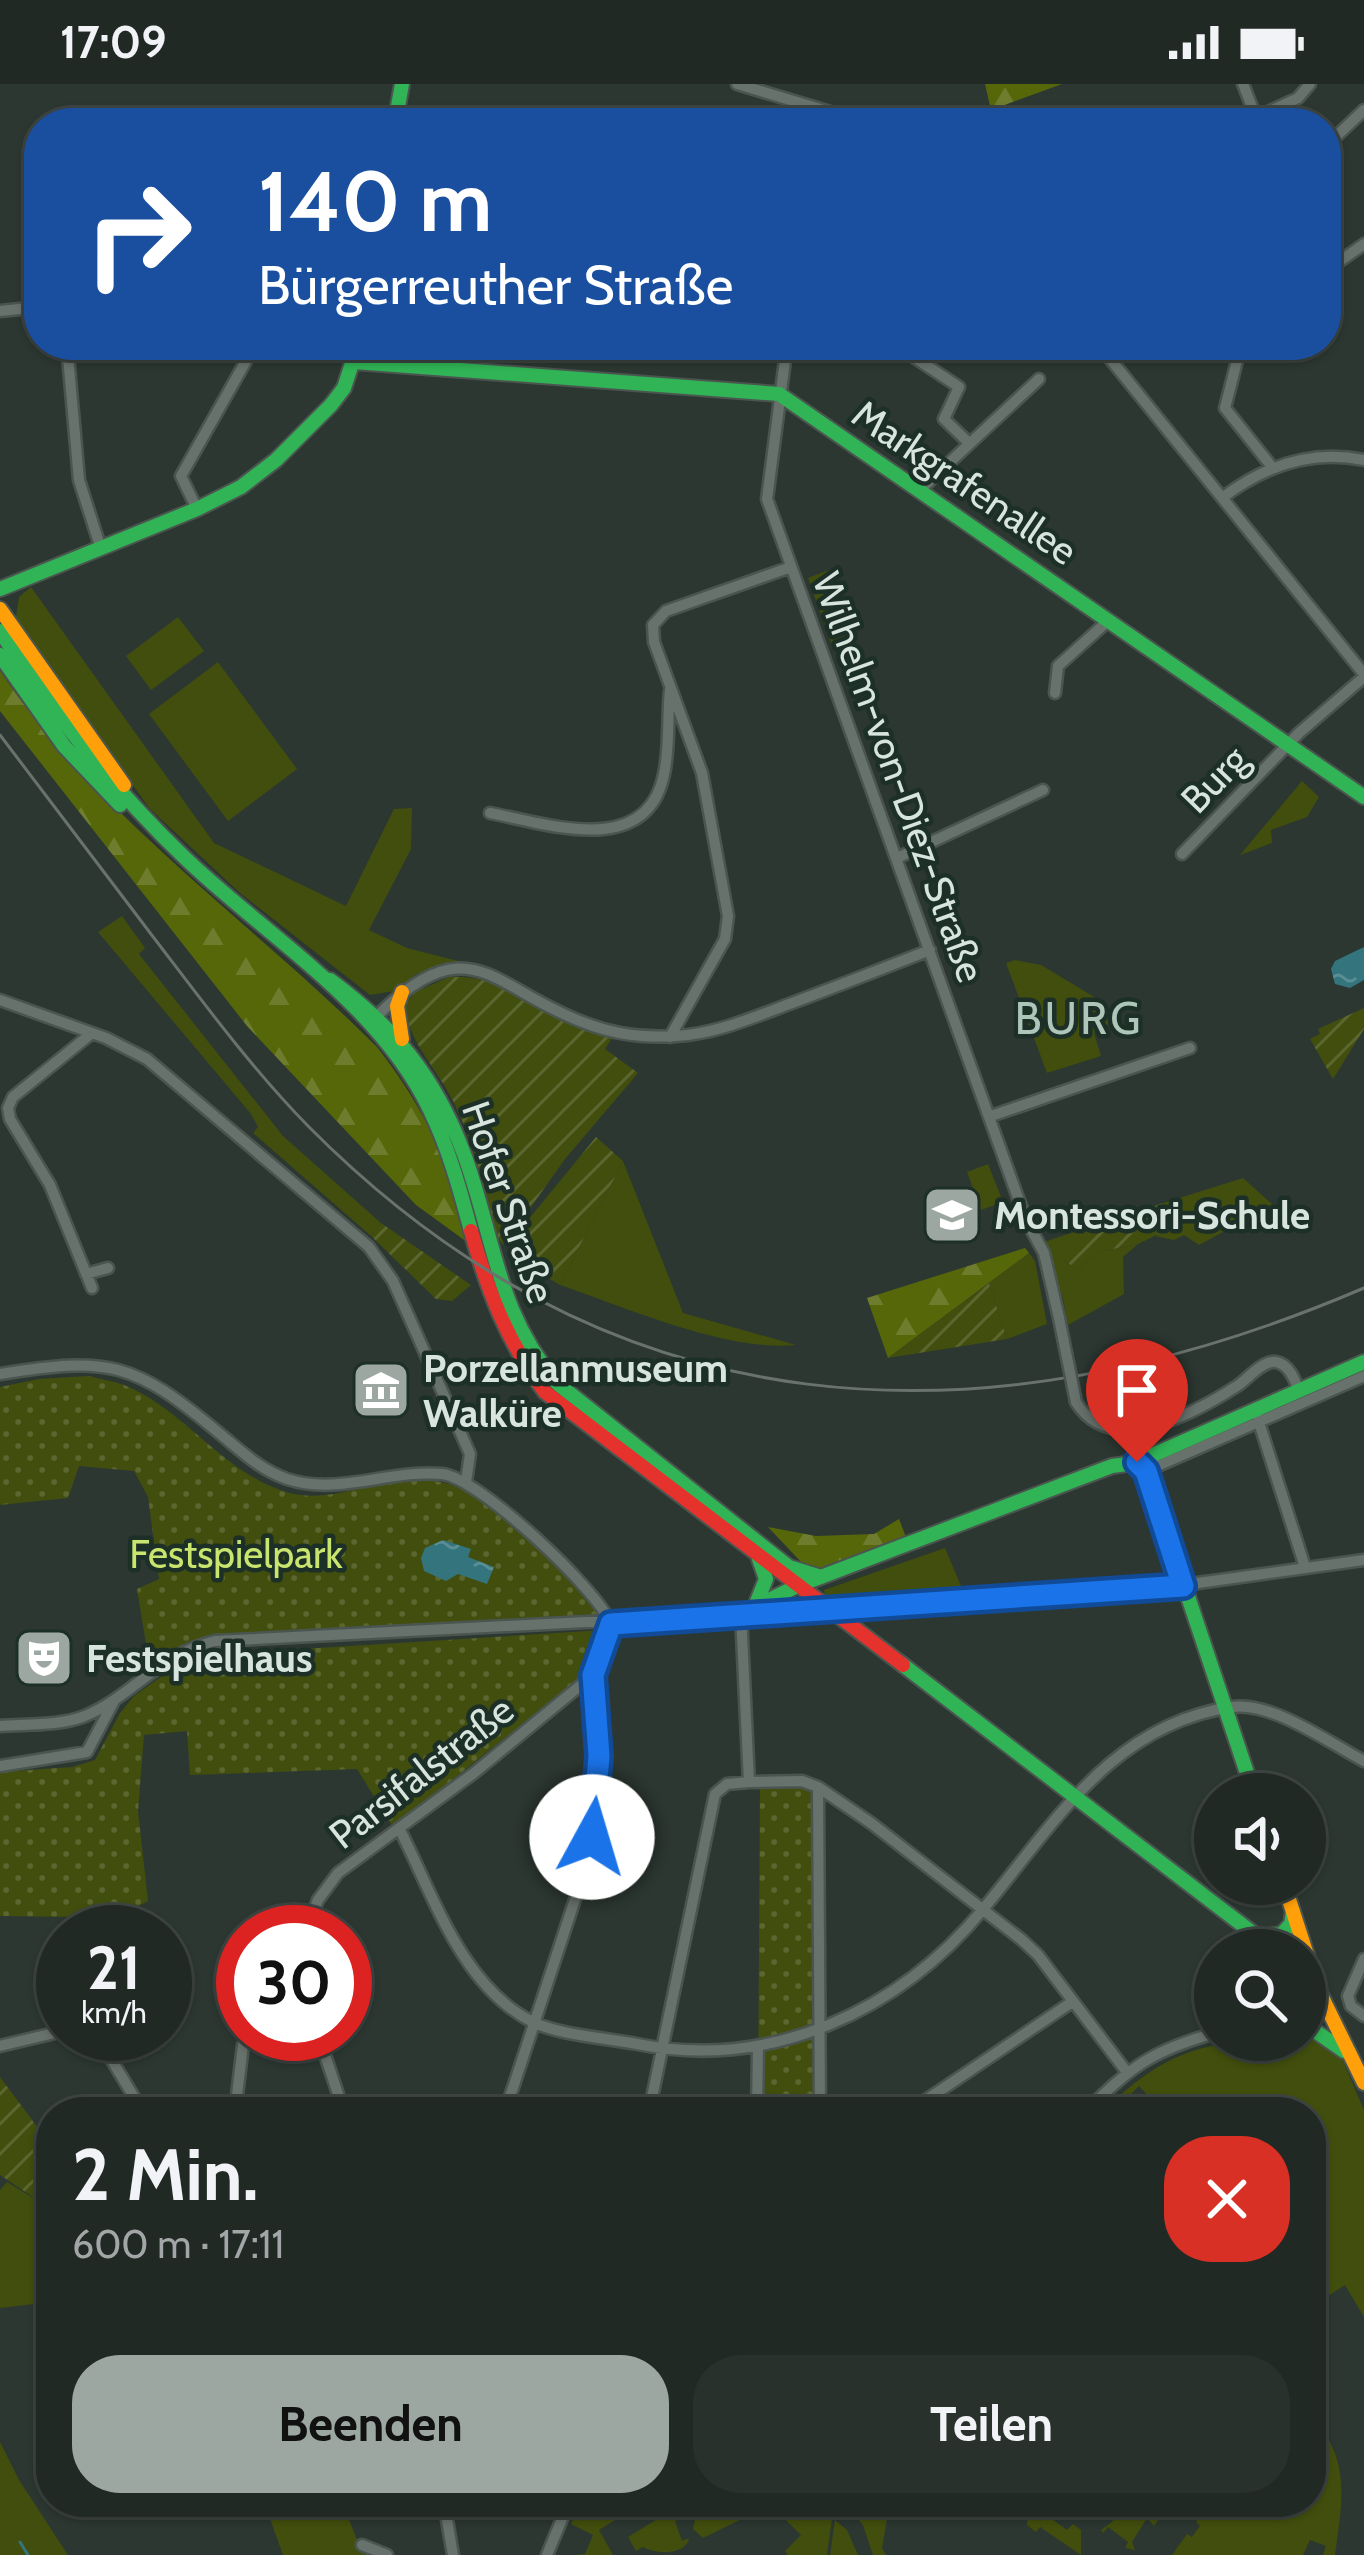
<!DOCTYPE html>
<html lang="de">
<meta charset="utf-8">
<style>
:root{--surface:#212925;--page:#29312d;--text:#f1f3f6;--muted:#a2a6a7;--line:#3e4542;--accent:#9ca7a1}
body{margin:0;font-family:Cabin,sans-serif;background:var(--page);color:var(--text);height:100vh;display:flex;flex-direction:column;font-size:45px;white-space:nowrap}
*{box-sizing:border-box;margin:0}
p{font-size:39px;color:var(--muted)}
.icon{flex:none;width:66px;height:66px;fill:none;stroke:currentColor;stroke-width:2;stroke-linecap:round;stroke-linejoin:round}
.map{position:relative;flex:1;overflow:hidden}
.drawer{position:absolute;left:36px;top:2013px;width:1290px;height:420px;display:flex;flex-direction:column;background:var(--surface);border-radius:48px;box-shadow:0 3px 9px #0004,0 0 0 3px var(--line)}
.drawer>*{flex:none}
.top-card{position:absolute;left:24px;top:24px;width:1317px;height:252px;border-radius:48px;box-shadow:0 3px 9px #0004,0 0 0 3px var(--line);background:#1a4fa0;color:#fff;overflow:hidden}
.controls{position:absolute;left:1194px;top:1689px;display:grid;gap:24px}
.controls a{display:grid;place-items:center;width:132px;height:132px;border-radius:50%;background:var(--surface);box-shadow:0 3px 9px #0004,0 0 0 3px var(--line);font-size:60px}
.speed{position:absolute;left:36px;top:1821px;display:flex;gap:24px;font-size:60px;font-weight:700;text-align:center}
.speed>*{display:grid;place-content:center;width:156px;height:156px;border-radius:50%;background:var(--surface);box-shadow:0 3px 9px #0004,0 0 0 3px var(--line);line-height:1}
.speed small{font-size:30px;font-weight:400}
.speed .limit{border:18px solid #d22;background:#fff;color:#111}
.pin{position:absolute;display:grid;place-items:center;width:102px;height:102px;color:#fff;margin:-123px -51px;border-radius:50% 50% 50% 0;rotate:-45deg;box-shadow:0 0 12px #0007}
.pin .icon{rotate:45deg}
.me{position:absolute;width:132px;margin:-66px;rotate:6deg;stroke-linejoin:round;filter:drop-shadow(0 0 9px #0008)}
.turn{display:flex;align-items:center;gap:42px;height:252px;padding:0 36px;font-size:54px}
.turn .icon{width:156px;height:156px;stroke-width:2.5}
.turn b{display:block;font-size:84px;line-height:102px}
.round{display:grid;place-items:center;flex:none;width:126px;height:126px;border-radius:48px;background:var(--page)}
.overview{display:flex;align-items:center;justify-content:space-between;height:204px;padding:0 36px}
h1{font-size:72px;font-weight:700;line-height:90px}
.primary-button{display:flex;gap:24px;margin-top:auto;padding:24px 36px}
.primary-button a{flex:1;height:138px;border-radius:48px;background:var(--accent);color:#111;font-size:48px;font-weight:700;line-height:138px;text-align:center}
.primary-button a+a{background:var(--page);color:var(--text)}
.status{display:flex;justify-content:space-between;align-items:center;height:84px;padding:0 60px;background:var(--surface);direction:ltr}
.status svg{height:33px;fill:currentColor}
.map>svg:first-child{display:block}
</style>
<div class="status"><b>17:09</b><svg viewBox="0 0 49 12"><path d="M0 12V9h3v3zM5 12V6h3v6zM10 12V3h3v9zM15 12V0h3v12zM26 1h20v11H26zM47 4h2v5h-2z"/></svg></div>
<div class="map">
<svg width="1364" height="2471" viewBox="0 0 1364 2471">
<defs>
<pattern id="forest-firs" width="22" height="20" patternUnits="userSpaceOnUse" patternTransform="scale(3)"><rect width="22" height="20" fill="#56670a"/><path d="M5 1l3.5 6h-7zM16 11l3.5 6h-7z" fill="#6e7d2d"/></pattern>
<pattern id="park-dots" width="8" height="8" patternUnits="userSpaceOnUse" patternTransform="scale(3)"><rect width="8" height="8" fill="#414e0d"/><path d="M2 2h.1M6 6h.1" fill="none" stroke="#5c6730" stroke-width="1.8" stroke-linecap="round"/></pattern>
<pattern id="garden-furrows" width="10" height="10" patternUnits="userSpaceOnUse" patternTransform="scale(3)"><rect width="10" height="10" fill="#414e0d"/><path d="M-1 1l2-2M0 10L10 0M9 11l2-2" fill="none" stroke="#5c6730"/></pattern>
<pattern id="water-ripples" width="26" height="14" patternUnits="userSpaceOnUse" patternTransform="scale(3)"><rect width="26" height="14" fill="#33747d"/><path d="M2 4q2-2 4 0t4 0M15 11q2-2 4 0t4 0" fill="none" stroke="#598e95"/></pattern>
</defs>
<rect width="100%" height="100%" fill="#2c3731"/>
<path fill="#414e0d" d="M829,486L856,559L834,567L808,494Z
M31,503L214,759L346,822L394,725L412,724L411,765L369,846L407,864L462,878L416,890L395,907L370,911L240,809L149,724L16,533L19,513Z
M178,533L204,567L151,606L126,572Z
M218,578L297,685L228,737L149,630Z
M1302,697L1319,713L1307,733L1271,746L1272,759L1240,771Z
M122,832L145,864L139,870L283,1052L381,1139L371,1152L253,1049L258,1043L251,1030L98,848Z
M1015,876L1041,881L1106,920L1109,940L1094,949L1101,972L1047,989L1006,879Z
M623,1077L683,1229L796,1261C727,1268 627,1224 560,1201Z
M988,1080L1003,1118L981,1126L967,1088Z
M1243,1094L1273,1121L1199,1161L1184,1151L1174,1156L1155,1152L1178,1140L1173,1116Z
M1113,1135L1064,1176L1077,1186L1098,1168L1138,1160L1123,1173L1124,1210L1068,1241L1063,1215L1041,1159Z
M1029,1169L1035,1177L1047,1240L1007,1255L989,1199Z
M945,1464L964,1509L828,1523L824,1506Z
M1307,1948L1340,1970L1364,2026V2233L1345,2201L1311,2223V2028H1201L1197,2022L1192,2024L1184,2010L1163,2022L1165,2028H1141L1152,2016L1139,2002L1113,2028H1102C1173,1960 1210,1956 1305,1956Z
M7,2098L51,2125V2218L0,2224V2106Z
M1311,2333C1352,2374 1342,2419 1335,2471H1323L1326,2462L1310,2456L1303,2471H1172L1187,2450L1192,2453L1200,2442L1196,2438L1210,2418H1311Z
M0,2358L19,2396L68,2471H0Z
M264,2418H342L361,2466L370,2471H283Z
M581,2418H644L599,2446L613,2471H576L585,2470L593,2451L571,2440Z
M675,2418H681L682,2435L675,2437L682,2457L689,2454C686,2471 657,2471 643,2463L636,2467L628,2453L664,2431L662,2426Z
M692,2418H719L727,2431L751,2418H776L703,2454L693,2445L695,2435L688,2425Z
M844,2418H890L882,2464L886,2471H873L863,2441Z
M1030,2418H1042L1038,2425L1067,2446L1073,2440L1081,2446V2471L1040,2443L1036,2448L1027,2441Z
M1121,2418H1161L1167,2422L1154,2442L1147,2434L1132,2458L1135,2466L1125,2464L1128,2458L1108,2443L1103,2449L1101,2446L1112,2438Z
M795,2427L818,2428L832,2434L827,2471H788L785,2467L801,2451L781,2431Z
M835,2436L847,2446L858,2471H830Z"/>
<path fill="url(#forest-firs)" d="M985,0H1062L991,26Z
M0,587C101,736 251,837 377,963C431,1033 445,1074 467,1158L416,1121L247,942L0,627Z
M1025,1164L1029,1169L888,1274L867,1214Z
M899,1435L907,1456L828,1486L803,1480L768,1443L816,1452L874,1450Z"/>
<path fill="url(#park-dots)" d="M88,1292C100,1295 113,1297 124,1301C184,1325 223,1389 286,1408C329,1421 371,1396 414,1395C433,1395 460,1401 476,1411C515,1436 581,1493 599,1534L237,1549L199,1556L149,1578L137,1505L159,1495L148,1413L134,1387L79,1382L68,1414L0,1421V1303L39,1295Z
M604,1546L595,1582L393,1743L357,1685L190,1691L187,1647L144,1651L138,1727L148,1817L90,1848H86L80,1833L0,1832V1688L72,1683L95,1676L120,1629L134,1612L190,1572Z
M760,1698L818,1703L820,2028H758Z"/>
<path fill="url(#garden-furrows)" d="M449,893C509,889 553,939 612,954L605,965L638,989L565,1075L504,1161L498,1155C486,1110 475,1063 455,1021C439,987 409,959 404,922L415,908Z
M1364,924V945L1333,995L1310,955L1320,950L1318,945Z
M596,1053L623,1077L560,1201L508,1170L528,1136Z
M1173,1116L1179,1140L1138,1160L1098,1168L1077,1186L1063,1175L1113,1135Z
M381,1139L471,1201L452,1217L436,1215L371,1152Z
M989,1199L1007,1255L888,1274Z
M0,1993L41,2048H51V2125L0,2091Z"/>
<path fill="url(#water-ripples)" d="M1364,863V896L1350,904L1335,900L1331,885L1335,877Z
M443,1456L471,1465L468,1473L494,1483L487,1500L458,1490L446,1497L424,1487L421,1474L425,1464Z"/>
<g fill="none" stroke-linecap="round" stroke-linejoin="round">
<path stroke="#33747d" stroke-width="3" d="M20,2458L28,2471"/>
<defs>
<path id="street" d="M737,0L867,39
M1243,0L1257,36
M1257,33L1298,14L1310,0
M990,39V29
M1326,62L1364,26
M1326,187L1364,160
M0,227L39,223
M67,261L79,396L101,465
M787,261L767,415L1026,1136L1044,1169L1059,1234
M887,261L897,262L959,303L944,335L969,359
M1099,261L1364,590
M1241,261L1225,324L1272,383
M920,406L1039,295
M1222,414C1264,382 1311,365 1364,376
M197,425L181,392L255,261
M1055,609L1058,582L1109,536
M490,729C548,740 647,775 664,690C670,663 667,634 670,606
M1182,770L1299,649L1364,593
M897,774L1043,706
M0,916L106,954L147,975L369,1163L393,1197L470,1370L466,1398
M374,935C471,838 490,904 585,939C613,950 646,954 676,952C716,950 754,933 792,919C838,902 884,884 930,866
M92,949L13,1013L8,1024L10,1035L50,1101L92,1204
M670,953L725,855L728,832L702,689L654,558L653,541L666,527L791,483
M991,1032L1190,964
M86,1190L108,1184
M0,1290C109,1272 134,1278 219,1349C240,1366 260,1386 287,1395C338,1412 390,1385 442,1390C478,1393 598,1506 611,1540
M1076,1318C1111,1375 1195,1329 1237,1302C1247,1296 1262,1276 1276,1278C1289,1280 1295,1296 1299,1307
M1257,1332L1305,1483
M1146,1387L1364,1292
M830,1525L1183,1501L1364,1476
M0,1642C26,1640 60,1642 85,1632C134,1611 159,1570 215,1557L741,1530L749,1698
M0,1682L87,1668L114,1617
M818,1703L820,2028
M399,1744C433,1810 461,1901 531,1937C557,1951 607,1954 637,1960C770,1987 900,1927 984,1824C1054,1740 1112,1640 1232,1623C1271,1617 1328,1658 1364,1677
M305,1848L318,1816L338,1789L474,1689L593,1591
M1364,1875L1348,1912L1351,1922L1364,1932
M96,1950L143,2028
M318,1950L344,2028
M0,1962L63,1947
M235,2028L243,1961L248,1950
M505,2028L587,1779L597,1727L599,1673L593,1591L611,1540
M649,2028L715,1710L727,1700L749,1698L802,1697L818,1703L871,1739L1022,1856L1038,1871L1126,1987
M757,2028L758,1964
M908,2028L1072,1918
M1085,2028C1132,1982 1151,1967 1215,1949
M444,2418L453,2471
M362,2461L387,2471
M547,2471L569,2418"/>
<path id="fast" d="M395,39L402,0
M355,278L779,310L1364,713
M0,505L197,425L241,403L276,376L331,321L344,304L358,261
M0,547C53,629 113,705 184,773C266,852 380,920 430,1026C449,1065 460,1106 471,1147
M0,571L64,662L120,721
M330,896C395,944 435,993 464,1070C495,1154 496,1229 558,1300L789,1483L821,1493
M1137,1378L1364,1278
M756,1520L766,1495L759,1475
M741,1530L797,1502L1112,1382L1134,1379L1146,1387L1254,1710
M903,1581L1275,1866
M1260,1853L1282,1850L1291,1840L1293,1828
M1305,1924L1324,1917
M1305,1940L1344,1967"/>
<path id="slow" d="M0,525L124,701
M402,908L397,922L402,955
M744,1530L829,1525
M1284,1800L1318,1905L1364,1999"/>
<path id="jam" d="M471,1147C488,1207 507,1258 545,1308L903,1581"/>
</defs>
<use href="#street" stroke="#4b5550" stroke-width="15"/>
<use href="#fast" stroke="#4b5550" stroke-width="18"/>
<use href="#slow" stroke="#4b5550" stroke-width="18"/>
<use href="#jam" stroke="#4b5550" stroke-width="18"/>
<use href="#street" stroke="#68726d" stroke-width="10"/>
<use href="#fast" stroke="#30b455" stroke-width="14"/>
<use href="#slow" stroke="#ff9f0a" stroke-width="14"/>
<use href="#jam" stroke="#e5322d" stroke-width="14"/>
<path stroke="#6a726d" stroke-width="3" d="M0,651C51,719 103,786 154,854C203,918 252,985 309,1043C614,1350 981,1368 1364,1204"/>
<defs>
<path id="street-bridge" d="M1059,1234L1076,1318"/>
</defs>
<use href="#street-bridge" stroke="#4b5550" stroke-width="15" stroke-linecap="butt"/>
<use href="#street-bridge" stroke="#68726d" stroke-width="10"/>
</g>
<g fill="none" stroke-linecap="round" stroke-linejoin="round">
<defs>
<path id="route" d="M592,1753L599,1672L593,1591L611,1540L1183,1502L1146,1387L1137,1378"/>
</defs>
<use href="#route" stroke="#114b97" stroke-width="30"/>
<use href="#route" stroke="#1a73e8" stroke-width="21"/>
</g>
<defs>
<symbol id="school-square" viewBox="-11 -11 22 22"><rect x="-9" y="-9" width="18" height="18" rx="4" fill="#9ca7a1" stroke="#1d3028"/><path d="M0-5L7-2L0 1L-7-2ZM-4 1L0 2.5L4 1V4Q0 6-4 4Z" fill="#fff"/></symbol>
<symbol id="museum-square" viewBox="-11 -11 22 22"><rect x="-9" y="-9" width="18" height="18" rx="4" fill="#9ca7a1" stroke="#1d3028"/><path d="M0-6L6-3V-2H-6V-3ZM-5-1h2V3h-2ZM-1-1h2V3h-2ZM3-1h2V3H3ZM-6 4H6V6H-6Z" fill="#fff"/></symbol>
<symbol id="theatre-square" viewBox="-11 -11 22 22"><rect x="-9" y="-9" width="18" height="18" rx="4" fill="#9ca7a1" stroke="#1d3028"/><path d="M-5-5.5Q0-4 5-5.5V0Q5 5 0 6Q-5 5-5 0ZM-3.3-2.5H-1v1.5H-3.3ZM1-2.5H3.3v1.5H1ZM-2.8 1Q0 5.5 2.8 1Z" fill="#fff"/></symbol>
</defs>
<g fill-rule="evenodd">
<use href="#school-square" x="919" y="1098" width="66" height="66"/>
<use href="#museum-square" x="348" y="1273" width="66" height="66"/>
<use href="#theatre-square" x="11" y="1541" width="66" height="66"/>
</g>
<g text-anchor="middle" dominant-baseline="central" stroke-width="9" stroke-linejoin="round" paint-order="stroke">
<g font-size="39" fill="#d8e4de" stroke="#1d3028">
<text transform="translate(965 398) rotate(34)">Markgrafenallee</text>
<text transform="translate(899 693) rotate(70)">Wilhelm-von-Diez-Straße</text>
<text transform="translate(1214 695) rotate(-46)">Burg</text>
<text transform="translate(509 1118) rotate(71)">Hofer Straße</text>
<text transform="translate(421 1688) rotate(-38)">Parsifalstraße</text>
</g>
<g font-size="39" font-weight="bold" fill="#d8e4de" stroke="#1d3028" text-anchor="start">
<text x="994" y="1131">Montessori-Schule</text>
<text x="423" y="1284">Porzellanmuseum<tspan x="423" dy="45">Walküre</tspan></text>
<text x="86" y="1574">Festspielhaus</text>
</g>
<g font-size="39" fill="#c9e56d" stroke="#1d3028">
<text x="236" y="1470">Festspielpark</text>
</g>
<g font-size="45" letter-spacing="3" fill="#aec6ba" stroke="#1d3028">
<text x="1079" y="934">BURG</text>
</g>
</g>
</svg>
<div class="controls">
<a><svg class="icon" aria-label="sound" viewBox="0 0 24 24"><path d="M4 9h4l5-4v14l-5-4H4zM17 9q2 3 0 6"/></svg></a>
<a><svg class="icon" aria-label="search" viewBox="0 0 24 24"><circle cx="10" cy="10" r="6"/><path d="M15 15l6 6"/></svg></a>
</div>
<div class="speed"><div>21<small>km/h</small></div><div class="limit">30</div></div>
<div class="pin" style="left:1137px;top:1378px;background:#d93025"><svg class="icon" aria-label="arrive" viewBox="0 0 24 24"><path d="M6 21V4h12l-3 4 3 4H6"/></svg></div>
<svg class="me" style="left:592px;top:1753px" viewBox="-20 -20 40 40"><circle r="19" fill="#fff"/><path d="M0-13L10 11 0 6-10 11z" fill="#1a73e8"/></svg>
<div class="top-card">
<div class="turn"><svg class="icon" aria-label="right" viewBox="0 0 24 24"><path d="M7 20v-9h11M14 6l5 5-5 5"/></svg><div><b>140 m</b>Bürgerreuther Straße</div></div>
</div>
<section class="drawer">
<div class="overview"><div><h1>2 Min.</h1><p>600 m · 17:11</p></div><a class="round" style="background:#d93025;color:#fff"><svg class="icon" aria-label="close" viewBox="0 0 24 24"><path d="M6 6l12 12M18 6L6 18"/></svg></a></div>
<div class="primary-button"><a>Beenden</a><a>Teilen</a></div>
</section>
</div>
